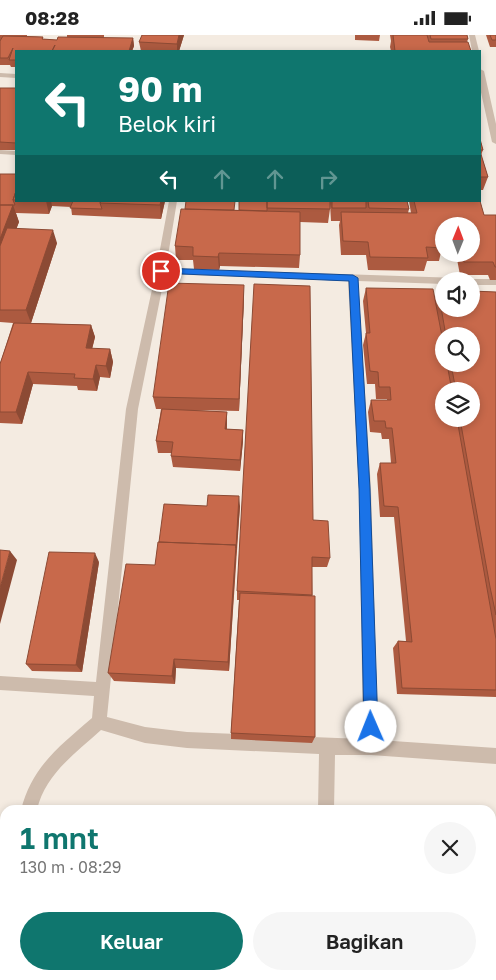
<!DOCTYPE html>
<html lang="id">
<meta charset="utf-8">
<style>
:root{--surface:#fff;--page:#f6f6f6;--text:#222;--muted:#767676;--accent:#0f766e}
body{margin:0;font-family:"Golos Text",sans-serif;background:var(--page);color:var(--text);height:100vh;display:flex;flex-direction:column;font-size:19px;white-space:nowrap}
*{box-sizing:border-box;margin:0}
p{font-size:16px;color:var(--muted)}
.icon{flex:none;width:28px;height:28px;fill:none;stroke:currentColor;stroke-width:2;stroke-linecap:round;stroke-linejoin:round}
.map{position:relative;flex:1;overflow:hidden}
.side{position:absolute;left:0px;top:770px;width:496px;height:175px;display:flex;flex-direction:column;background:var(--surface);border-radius:15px 15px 0 0;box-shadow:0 2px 8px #0003}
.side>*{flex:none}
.top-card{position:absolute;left:15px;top:15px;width:466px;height:152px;border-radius:0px;box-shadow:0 2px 8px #0003;background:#0f766e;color:#fff;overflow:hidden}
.needle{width:32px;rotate:1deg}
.tools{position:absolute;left:435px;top:182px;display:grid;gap:10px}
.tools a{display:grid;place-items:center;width:45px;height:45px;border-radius:50%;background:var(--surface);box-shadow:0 2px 8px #0003;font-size:25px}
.pin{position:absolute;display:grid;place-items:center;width:42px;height:42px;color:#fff;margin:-21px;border:2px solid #fff;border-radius:50%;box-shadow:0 1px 5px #0007}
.me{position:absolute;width:55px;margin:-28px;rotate:359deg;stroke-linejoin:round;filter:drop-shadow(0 0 4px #0008)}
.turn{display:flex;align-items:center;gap:18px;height:105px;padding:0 20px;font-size:22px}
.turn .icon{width:65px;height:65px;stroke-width:2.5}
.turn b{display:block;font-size:35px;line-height:42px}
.lanes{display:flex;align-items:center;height:48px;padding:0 20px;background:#0003;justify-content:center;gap:25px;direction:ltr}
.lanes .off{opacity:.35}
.round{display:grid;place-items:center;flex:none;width:52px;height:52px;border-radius:26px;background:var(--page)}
.summary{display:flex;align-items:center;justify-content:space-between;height:85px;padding:0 20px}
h1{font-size:30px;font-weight:600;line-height:38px;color:var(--accent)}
.cta{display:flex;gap:10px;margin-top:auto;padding:10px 20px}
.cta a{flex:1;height:58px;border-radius:30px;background:var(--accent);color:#fff;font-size:20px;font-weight:600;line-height:58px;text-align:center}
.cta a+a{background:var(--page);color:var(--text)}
.status{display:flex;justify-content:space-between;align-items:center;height:35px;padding:0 25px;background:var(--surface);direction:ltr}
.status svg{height:14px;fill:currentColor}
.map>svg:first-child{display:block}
</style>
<div class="status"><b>08:28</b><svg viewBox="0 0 49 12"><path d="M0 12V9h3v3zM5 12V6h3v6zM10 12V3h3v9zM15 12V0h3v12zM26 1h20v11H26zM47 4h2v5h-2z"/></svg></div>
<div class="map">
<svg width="496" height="945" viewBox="0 0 496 945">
<rect width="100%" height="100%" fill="#f4ebe1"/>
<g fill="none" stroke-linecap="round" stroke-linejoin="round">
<path fill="#cdbbac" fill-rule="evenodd" d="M469,0H475L479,16H472Z
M480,34L484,36L496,89V109L492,107L480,53Z
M0,38L16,39V43L0,42Z
M0,115L16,116V120L0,119Z
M169,166H177L166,233L458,243L463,246H444V249L358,246L371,454L378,705L496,713V729L371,720H335L334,775H318L319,719L187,713L145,708L101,695C75,719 45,739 37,775H21C32,731 60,711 92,683L94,661L0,655V641L96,647L126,374L156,236ZM165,239L348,246L359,454L363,704L187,697L145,692L107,682L138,374Z
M471,244H496V250H471V246H467Z
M5,911V940H11L10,945H0V913Z
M314,940H332V945H314Z"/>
</g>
<path fill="#ac5a40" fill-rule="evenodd" d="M0,0H27V1L43,2V4L57,5L67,2V0H104V3H133L134,11L132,16H16V32H11L10,30H0Z
M184,0L179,16H141L139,7Z
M355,0H380L379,6L355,5Z
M390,0H467L468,4L467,7L471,16H391L390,12L391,6Z
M486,0H496V12H490Z
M0,53H16V115H0Z
M480,104L483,115L481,120L488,142L483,155H480Z
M0,139H16V166H165L161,184L72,180L71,172L52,171L49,179L16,178L19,187L16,194L57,208L31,288L91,290L95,302L92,314H110L113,327L110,343L100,342L97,356L78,355L77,351L33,349L22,389L0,388V329L13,288L0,287Z
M267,166H407L409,174L408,178H411L409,166H480L484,180H496V245H490L488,240H460L456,219H471V191H444V217H441L439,226H427L424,236L368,235L366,220H341L339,190L340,186H331L330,169V174L328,188L300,187V220L299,233L220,231L219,235L194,234L193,225H176L175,211L185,174L239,175Z
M366,253L435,263L438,255L496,257V662L397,659L393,613L398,606H406L394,482H380L377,439L380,428H391L389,404H382L381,398L370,397L368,377L371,365H387V364H376L375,349H367L363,310L366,298L363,266ZM444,301H471V329H444ZM444,356H471V384H444Z
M244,263L239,376L193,375L227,377V394L243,395V406L240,436L173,432L171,421L172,418H158L156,406L161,374H156L153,362Z
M207,471H240L229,636L176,633L175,649L114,646L108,638L155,530L159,507Z
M313,485L330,523L327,532H312L315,702L312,708L231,704V698L239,565H237V556Z
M99,527L82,637L32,636L26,629Z
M491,794H496V945H374V940H491Z"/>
<path fill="#8c4a34" d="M179,0H184L179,16H177V9Z
M133,3L134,11L132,16H129Z
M46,166H51L52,171L49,179Z
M161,166H165L161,184L160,170Z
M13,170L19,187L0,237V204Z
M53,195L57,208L31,288L26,275Z
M219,218L220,231L219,235L218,222Z
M244,250V263L239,376V364Z
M91,290L95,302L89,326L86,313Z
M110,314L113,327L110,343L106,331Z
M96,330L100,342L97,356L93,344Z
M28,337L33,349L22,389L16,377Z
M227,377V388L226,406L225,394Z
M243,395V406L240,436V425Z
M239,461L240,471L236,522V513Z
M236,510V522L229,636L228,627Z
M10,516L17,525L0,589V553Z
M95,518L99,527L82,637L76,630Z
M174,624L176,633L175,649L172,641Z
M144,940H148L147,945H143Z"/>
<path fill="#c8694b" stroke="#8c4a34" d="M142,0H179L177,9L139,7Z
M393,0H427L429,7H468L471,16H395Z
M430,0H467L468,4H431Z
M490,0H496V5H492Z
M3,1L43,2L42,4L57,5L58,2L133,3L129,16H52L55,10L52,16H16V25H9L13,13L8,23H0V6Z
M0,53H16V108L0,107Z
M480,104L483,115H480Z
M480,116L488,142H480Z
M0,139H16V156L13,165L15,170H0Z
M16,156V165H13Z
M73,166H101L100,168L102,174L70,173Z
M101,166H161L160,170L100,168Z
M186,166H235L234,175L185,174Z
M239,166H267V176L239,175Z
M267,166H330V174L267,173Z
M332,166H366V173H332Z
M368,166H407L409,174L369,173Z
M414,166H480L484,180H496V232H495L493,227H464L463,219H471V191H444V204H441L443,213L426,212L428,223L370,222L368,207L343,206L341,177L417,178Z
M0,170H13L0,204Z
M181,174L300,177V220L219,218L218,222L193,221V212L175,211Z
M7,193L53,195L26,275H0V211Z
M169,248L244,250L239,364L153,362Z
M254,249L310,251L313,485L328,486L330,523L312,522V560L237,556Z
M366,253L433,254L444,312V329H447L452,356H444V384H457L496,604V655L402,653L398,606L412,607L398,472L384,471L380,428H396L392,393H386L385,386H374L371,365H391L390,352H379L378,337L370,336L366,298H370Z
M438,255L444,256V274H471V256L496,257V580L490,552L460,384H471V356H456L451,329H471V301H446Z
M14,288L91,290L86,313L110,314L106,331L96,330L93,344L74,343L75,339L28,337L16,377H0V329Z
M162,374L227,377L225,394L243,395L240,425L171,421L173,407L156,406Z
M208,460L239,461L236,513V510L159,507L164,469L207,471Z
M158,507L236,510L228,627L174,624L172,641L108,638L126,529L155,530Z
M0,515L10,516L0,553Z
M49,517L95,518L76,630L26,629Z
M240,558L315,561V702L231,698Z
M491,794H496V891L491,853Z
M491,913L495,945H475L384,940H491Z
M35,940H144L143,945H35Z
M153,940H272V945H153Z
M379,940H384L475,945H379Z"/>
<path fill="#1a73e8" stroke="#114b97" d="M161,233L353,240L358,243L370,454L378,692L376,697L371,699L366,697L364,692L359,454L349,246L158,238V234Z"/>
</svg>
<div class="tools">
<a><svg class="needle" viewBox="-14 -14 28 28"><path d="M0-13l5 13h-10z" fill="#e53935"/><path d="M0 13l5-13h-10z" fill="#767676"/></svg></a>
<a><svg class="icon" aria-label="sound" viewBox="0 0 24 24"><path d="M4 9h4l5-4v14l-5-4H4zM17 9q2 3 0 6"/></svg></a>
<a><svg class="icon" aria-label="search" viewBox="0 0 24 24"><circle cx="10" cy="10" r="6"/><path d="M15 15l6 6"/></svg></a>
<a><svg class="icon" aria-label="layers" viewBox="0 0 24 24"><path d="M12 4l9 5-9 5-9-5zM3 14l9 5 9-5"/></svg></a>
</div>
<div class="pin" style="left:161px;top:236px;background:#d93025"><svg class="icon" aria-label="arrive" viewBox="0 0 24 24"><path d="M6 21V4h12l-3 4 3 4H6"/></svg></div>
<svg class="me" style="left:371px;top:692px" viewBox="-20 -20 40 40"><circle r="19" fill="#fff"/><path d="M0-13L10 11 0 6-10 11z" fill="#1a73e8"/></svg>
<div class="top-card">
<div class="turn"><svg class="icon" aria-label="left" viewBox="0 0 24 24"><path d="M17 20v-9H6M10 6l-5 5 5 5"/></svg><div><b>90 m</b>Belok kiri</div></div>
<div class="lanes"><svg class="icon" aria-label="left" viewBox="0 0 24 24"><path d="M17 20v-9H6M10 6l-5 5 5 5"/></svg><svg class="icon off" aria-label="ahead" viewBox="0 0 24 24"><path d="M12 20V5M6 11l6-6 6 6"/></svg><svg class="icon off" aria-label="ahead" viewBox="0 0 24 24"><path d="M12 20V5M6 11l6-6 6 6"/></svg><svg class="icon off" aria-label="right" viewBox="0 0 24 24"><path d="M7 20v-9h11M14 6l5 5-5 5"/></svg></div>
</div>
<section class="side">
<div class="summary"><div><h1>1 mnt</h1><p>130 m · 08:29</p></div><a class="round"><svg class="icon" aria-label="close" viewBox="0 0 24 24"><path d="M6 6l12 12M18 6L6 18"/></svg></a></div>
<div class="cta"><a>Keluar</a><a>Bagikan</a></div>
</section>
</div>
